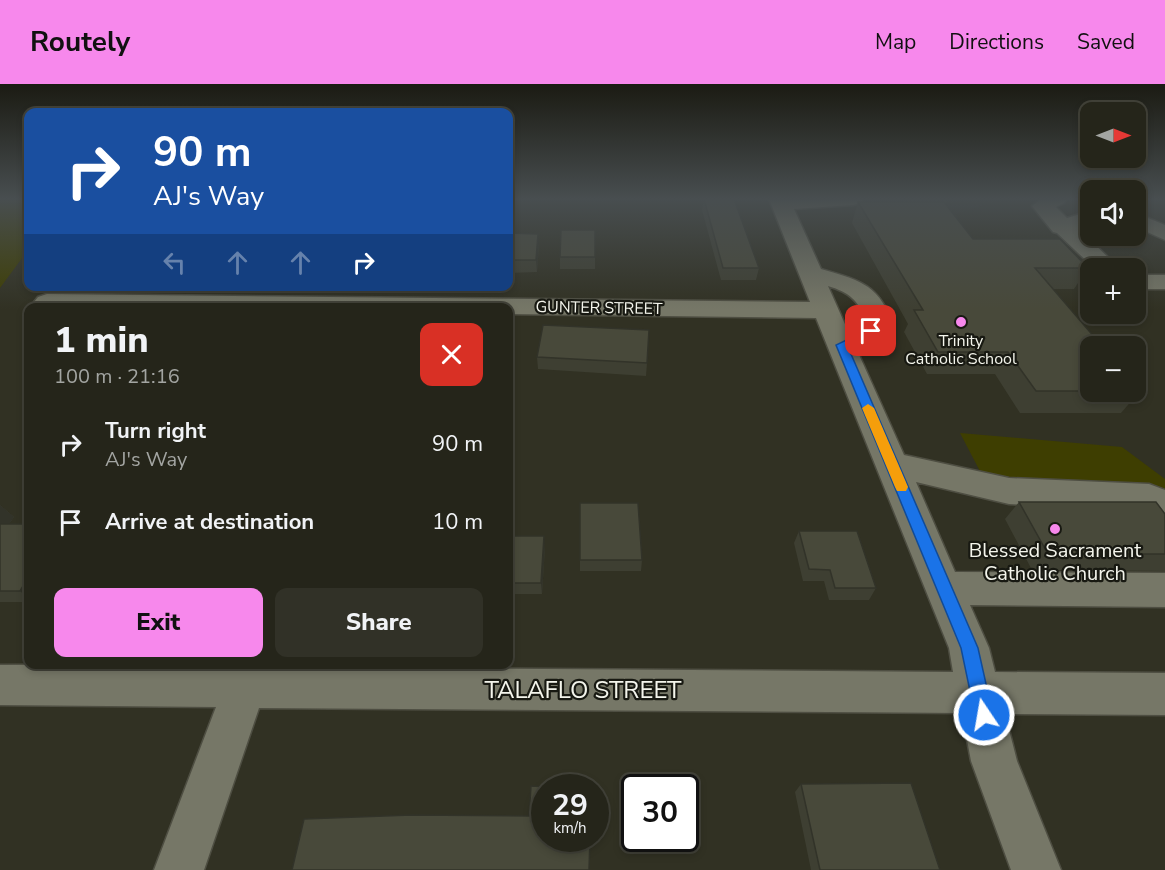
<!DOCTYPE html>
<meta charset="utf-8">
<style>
:root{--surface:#25251a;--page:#313127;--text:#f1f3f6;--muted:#a3a5a2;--line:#424239;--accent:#f788ec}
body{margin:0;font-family:"Nunito Sans",sans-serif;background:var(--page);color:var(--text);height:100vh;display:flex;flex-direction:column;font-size:22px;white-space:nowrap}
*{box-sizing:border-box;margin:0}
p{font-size:20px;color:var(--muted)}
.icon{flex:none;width:33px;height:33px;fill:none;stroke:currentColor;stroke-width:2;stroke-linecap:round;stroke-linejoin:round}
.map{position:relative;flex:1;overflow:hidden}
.panel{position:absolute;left:24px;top:219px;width:489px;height:366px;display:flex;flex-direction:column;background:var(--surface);border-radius:12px;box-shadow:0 3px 9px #0003,0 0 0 2px var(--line)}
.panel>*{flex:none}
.banner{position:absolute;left:24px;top:24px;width:489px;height:183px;border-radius:12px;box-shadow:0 3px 9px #0003,0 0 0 2px var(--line);background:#1a4fa0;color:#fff;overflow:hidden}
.needle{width:39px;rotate:90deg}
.fabs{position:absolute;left:1080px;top:18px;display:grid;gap:12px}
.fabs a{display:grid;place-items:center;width:66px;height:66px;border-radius:12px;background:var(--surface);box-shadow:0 3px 9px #0003,0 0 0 2px var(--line);font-size:30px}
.speed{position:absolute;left:531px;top:690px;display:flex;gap:12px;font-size:30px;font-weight:700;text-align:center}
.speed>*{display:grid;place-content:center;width:78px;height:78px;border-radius:50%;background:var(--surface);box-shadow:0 3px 9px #0003,0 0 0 2px var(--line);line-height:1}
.speed small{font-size:15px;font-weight:400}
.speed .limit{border:3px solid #111;border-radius:9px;background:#fff;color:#111}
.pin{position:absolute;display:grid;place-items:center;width:51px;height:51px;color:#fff;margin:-26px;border-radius:12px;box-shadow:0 3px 9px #0006}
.me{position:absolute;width:66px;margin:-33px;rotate:348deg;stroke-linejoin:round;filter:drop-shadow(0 0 4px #0008)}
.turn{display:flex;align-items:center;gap:21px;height:126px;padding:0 30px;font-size:27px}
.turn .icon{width:78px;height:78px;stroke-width:2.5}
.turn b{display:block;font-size:42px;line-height:51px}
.lanes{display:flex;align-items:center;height:57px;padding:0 30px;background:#0003;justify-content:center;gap:30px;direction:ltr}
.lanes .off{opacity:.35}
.round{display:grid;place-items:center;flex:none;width:63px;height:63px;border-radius:12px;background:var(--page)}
.headline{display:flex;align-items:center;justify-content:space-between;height:102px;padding:0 30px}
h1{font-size:36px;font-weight:800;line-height:45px}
.button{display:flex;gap:12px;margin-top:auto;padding:12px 30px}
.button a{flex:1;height:69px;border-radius:12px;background:var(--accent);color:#111;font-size:24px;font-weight:800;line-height:69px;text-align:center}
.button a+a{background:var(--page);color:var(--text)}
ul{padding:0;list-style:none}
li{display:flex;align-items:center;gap:18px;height:78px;padding:0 30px}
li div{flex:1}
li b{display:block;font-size:22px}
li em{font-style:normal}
header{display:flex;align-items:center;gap:36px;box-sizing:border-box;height:84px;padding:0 30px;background:var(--accent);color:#111}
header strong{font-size:28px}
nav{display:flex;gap:33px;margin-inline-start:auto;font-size:21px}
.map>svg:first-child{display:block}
</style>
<header>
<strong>Routely</strong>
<nav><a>Map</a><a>Directions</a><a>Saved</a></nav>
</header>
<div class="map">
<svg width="1165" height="786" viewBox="0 0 1165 786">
<rect width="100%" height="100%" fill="#313123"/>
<path fill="#3e3e01" d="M0,115H28V166L0,204Z
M960,349L1122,363L1165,395V405L983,393Z"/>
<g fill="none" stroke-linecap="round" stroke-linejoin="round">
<defs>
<path id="minor" d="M769,115H863L860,119L853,121L794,125L821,185C855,195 878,199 891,236L880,253L856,264L904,371L1009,394L1149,400L1165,406V435L1143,426L1009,420L916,398L955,488L1165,489V523L970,521L989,564L995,588L1165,589V631L1005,630L1017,677L1061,786H1011L971,677L962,629L259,624L204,786H154L216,623L0,621V581L270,580L271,583L953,588L949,564L816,234L508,230V224H39L34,218L38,213L47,210L810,218ZM828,202C848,208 859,216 865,236L861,241L848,247Z
M1041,115H1067L1064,119L1056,123L1067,134L1090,127V140L1078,144L1119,184H1094L1057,149L1053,148L1032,122Z
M1136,129L1165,141V156L1136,143Z
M1136,191H1165V205H1136Z"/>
</defs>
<use href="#minor" stroke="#4e4e42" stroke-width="3"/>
<use href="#minor" fill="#767767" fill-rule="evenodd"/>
</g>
<path fill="#3e3f32" d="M704,115L759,184L756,196H721L702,126Z
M902,115H1003L954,130L973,155L1088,184L1074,205H1053L1090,262V308H1136V301L1140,307L1121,329H1020L995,290H927L904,248L908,240L852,139L858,118H908Z
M508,149L539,162L537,188L508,189Z
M560,173H595V185H560Z
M537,273L647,279L646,292L538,285Z
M1019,418L1165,430V487L1032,486L1005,435Z
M580,419L642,476L641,487H580Z
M0,421L14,433L9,440H28V518H0Z
M799,447L876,504L869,516H829L824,497H803L794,459Z
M508,452L545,464L542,510H508Z
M801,700L940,786H811L795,708Z"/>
<path fill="#323329" d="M948,115H1003L939,135Z
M538,150L539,162L537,188L536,176Z
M0,421L14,433L0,452Z
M544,452L545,464L542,510L541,499Z
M28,494V514L20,507Z"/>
<path fill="#48493a" stroke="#323329" stroke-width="1.5" d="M704,115H734L759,184H723Z
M858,118H944L973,155H1060L1088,184H1035L1102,262H1090V307H1036L1008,268H938L914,226H923Z
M561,146H595V173H560Z
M508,149L538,150L536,176H508Z
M543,241L649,246L647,279L537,273Z
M1136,301L1140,307H1136Z
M1019,418H1156L1165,430V470H1048Z
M580,419H638L642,476H580Z
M0,440H28V494L20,507H0Z
M799,447H857L876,504H835L830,486L809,485Z
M508,452H544L541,499H508Z
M911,699L940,786H820L801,700Z
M531,702L569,704H544V754H590L589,786H292L304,735L411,731L529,732Z"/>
<linearGradient id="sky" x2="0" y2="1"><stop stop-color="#1b1b13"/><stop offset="0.51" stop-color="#484e50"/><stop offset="1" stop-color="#484e50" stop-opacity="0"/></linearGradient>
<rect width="1165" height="225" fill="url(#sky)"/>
<path fill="#1a73e8" stroke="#114b97" stroke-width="1.5" d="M871,244L876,247L874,249L848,263L978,564L993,631L990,637L984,640L978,637L975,631L961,564L836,261Z"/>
<path fill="#f59e0b" d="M868,320L874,324L908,403L906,407H897L895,403L862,324Z"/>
<g fill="#f788ec" stroke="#181912" stroke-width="2">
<circle cx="961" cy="238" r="6"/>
<circle cx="1055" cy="445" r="6"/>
</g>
<g text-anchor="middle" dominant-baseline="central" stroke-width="4.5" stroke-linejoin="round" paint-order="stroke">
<g font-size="16" fill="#f4f5ec" stroke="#181912">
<text transform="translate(599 224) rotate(1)">GUNTER STREET</text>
</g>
<g font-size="16" fill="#f4f5ec" stroke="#181912">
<text x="961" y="257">Trinity<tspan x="961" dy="18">Catholic School</tspan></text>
</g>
<g font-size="20" fill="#f4f5ec" stroke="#181912">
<text x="1055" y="466">Blessed Sacrament<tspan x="1055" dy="23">Catholic Church</tspan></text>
</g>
<g font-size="24" fill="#f4f5ec" stroke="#181912">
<text x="583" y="606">TALAFLO STREET</text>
</g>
</g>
</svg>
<div class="fabs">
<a><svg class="needle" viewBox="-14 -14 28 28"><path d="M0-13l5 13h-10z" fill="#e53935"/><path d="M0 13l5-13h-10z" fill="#a3a5a2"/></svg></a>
<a><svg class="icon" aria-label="sound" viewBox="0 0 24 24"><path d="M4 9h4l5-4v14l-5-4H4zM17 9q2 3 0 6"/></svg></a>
<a>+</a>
<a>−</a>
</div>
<div class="speed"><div>29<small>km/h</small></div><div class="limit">30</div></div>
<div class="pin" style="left:871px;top:247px;background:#d93025"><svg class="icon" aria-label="arrive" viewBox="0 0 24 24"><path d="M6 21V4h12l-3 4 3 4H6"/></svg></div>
<svg class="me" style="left:984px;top:631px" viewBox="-20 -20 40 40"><circle r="17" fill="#1a73e8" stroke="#fff" stroke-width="3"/><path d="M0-11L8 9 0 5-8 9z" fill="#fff"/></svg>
<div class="banner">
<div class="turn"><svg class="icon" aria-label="right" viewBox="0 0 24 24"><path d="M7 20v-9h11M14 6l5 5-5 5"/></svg><div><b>90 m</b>AJ's Way</div></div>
<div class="lanes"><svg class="icon off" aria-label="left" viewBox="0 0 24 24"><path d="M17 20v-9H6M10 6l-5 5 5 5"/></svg><svg class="icon off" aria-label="ahead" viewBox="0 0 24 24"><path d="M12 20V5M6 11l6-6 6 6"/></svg><svg class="icon off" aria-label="ahead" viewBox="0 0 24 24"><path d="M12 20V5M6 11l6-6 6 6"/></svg><svg class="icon" aria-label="right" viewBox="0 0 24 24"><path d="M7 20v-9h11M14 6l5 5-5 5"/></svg></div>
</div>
<section class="panel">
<div class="headline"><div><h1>1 min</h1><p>100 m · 21:16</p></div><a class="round" style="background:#d93025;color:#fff"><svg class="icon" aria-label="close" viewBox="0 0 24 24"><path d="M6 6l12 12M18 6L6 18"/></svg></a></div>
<ul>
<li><svg class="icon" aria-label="right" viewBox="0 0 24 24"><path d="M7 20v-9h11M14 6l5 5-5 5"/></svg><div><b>Turn right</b><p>AJ's Way</p></div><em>90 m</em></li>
<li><svg class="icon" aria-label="arrive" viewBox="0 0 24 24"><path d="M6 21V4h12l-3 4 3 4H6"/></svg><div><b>Arrive at destination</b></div><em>10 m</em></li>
</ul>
<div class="button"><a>Exit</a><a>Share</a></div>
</section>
</div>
